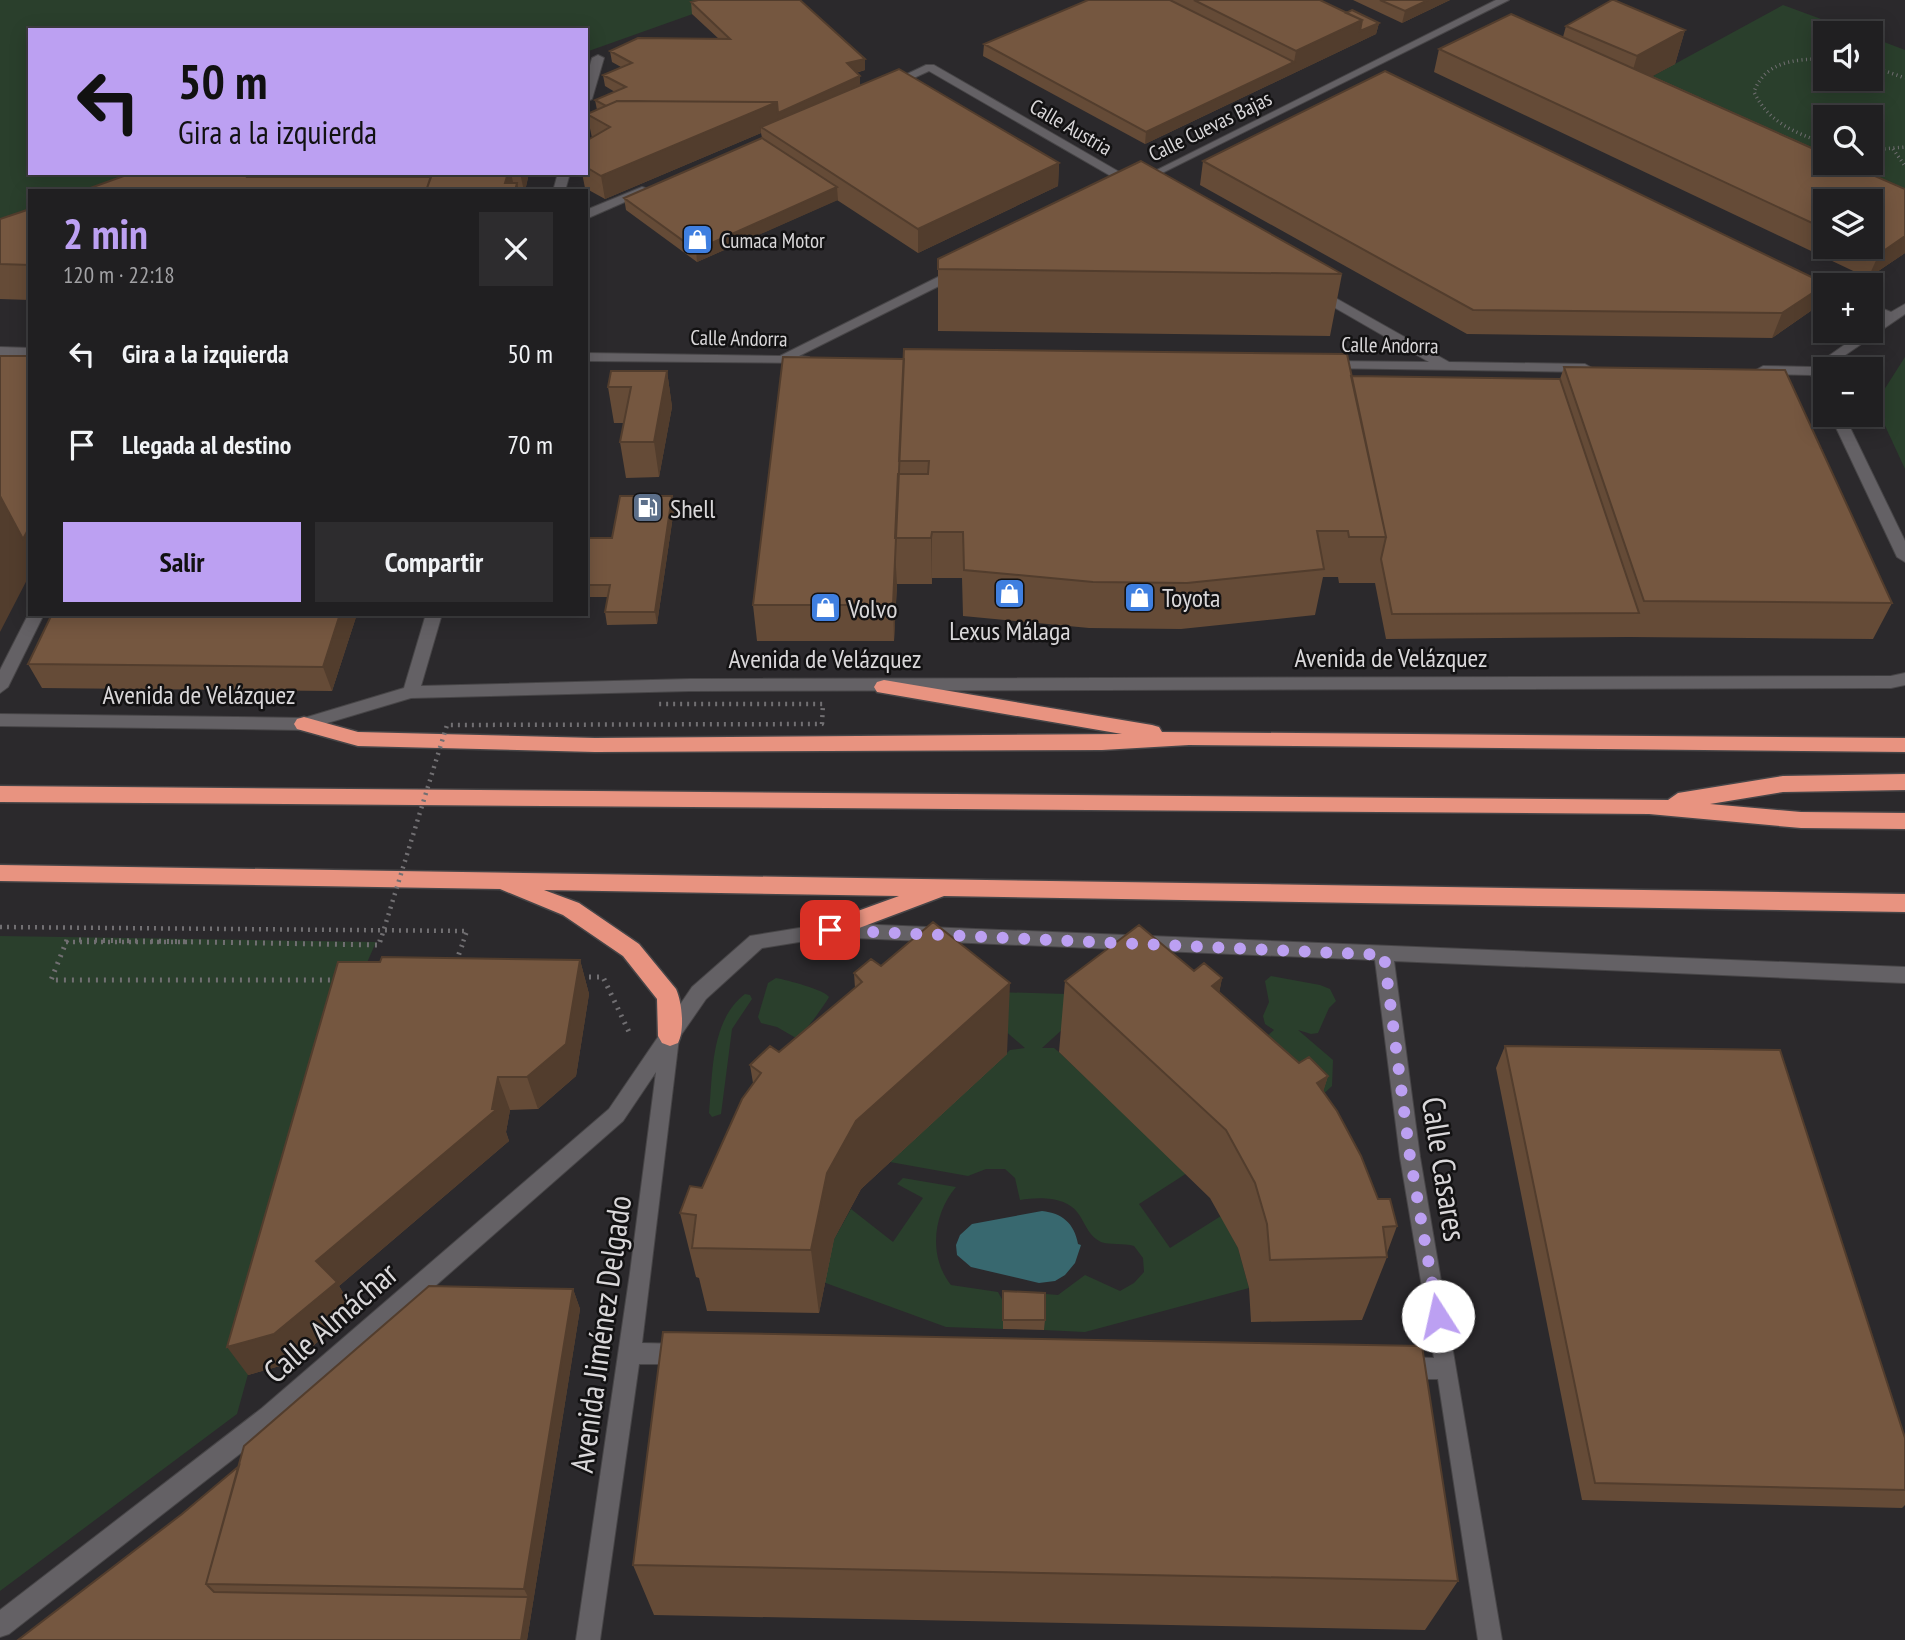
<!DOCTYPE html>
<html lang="es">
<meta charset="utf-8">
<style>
:root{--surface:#201f21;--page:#2d2c2e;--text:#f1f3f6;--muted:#a2a2a5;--line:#3d3d3f;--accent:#bca0f2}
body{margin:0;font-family:"PT Sans Narrow",sans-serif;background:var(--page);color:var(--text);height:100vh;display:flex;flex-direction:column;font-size:26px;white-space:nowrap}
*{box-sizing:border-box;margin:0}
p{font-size:23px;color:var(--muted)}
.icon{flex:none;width:38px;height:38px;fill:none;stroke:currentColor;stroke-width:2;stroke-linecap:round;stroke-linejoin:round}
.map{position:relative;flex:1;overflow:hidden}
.drawer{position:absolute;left:28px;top:189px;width:560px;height:427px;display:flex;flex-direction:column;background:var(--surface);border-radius:0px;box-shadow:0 4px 18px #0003,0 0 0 2px var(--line)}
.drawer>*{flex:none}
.hud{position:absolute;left:28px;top:28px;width:560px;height:147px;border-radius:0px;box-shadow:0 4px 18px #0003,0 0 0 2px var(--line);background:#bca0f2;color:#111;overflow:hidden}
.fabs{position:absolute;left:1813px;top:21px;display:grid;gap:14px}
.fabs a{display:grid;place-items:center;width:70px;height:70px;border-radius:0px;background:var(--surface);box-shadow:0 4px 18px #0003,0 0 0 2px var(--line);font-size:35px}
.pin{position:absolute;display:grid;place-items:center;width:60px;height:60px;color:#fff;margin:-30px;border-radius:14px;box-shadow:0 4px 10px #0006}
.me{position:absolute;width:77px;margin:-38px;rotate:350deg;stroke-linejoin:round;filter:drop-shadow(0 0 5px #0008)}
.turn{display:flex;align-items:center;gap:24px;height:147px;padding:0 35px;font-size:32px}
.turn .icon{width:91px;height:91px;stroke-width:2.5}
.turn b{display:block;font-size:49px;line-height:60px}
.round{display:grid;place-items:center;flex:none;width:74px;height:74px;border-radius:0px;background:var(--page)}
.headline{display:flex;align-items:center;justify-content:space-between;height:119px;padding:0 35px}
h1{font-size:42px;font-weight:800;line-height:52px;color:var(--accent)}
.action{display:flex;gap:14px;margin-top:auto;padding:14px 35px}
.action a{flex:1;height:80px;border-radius:0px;background:var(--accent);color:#111;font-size:28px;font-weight:800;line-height:80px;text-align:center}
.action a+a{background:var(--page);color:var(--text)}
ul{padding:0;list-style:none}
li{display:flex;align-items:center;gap:21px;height:91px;padding:0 35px}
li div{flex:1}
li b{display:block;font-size:26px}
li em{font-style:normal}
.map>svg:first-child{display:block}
</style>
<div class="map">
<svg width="1905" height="1640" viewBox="0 0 1905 1640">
<rect width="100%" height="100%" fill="#2b292c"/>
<path fill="#2a3f2c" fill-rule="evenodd" d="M0,0H732L586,52V30H30V173H244L194,191H30V249L0,260Z
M1783,5L1859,33H1825V79H1871V37L1905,50V218L1627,90ZM1825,117H1871V163H1825Z
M1905,357V469L1875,404Z
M0,936L376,942L353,995L237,1414L0,1591Z
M1271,976L1320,985L1330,989L1336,1001L1329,1008L1318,1033L1311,1034L1298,1030L1333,1060L1332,1086L1304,1112L1240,1060L1274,1030L1265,1024L1263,1016L1269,1002L1265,981Z
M776,978C787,980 825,990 829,997C824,1006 804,1034 796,1038L777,1027L761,1023L758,1017L768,983Z
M959,991L1100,995L1042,1048H1054L1059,1052L1187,1173L1139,1204L1170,1248L1221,1216L1238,1248L1249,1288L1085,1332L1044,1330L1046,1294L1058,1295L1085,1275L1120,1291L1134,1283L1144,1272L1143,1258L1134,1246C1124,1243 1109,1245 1101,1242C1090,1237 1086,1226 1080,1216C1068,1196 1040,1197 1020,1200L1015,1178L1005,1169H986L968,1176L890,1162L1010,1050L1025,1048Z
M745,994L750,995L752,999L732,1029L721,1114L712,1117L709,1113C713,1074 710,1021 745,994Z
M903,1178L956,1187C933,1214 928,1256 951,1285L998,1292L1003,1301V1329L946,1327L823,1282L834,1239L851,1209L893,1242L923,1198L897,1184Z"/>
<path fill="#38686f" d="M1042,1211C1062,1213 1074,1223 1078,1244L1081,1245L1075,1263L1065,1275L1055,1281L1039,1283L971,1267L957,1255L956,1245L960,1235L972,1224Z"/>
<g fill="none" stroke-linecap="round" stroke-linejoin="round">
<defs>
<path id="lane" d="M30,611V614H44L8,687L0,693V670Z"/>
<path id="street" d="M1496,0H1509L1140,184L1139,189L1135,190L929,71L894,87L884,85L926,65H934L1135,181Z
M598,55L604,58L592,99L586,102V79L592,58Z
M558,173H570L565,191H553Z
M642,187L652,190L586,219V210Z
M958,267L965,271L963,274L799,356L809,357V363L586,361V353L780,356Z
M1316,287L1449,362L1585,364L1592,368L1585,372L1321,368V362L1326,361L1429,362L1311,294L1309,291Z
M1871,304L1891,312L1905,304V314L1825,369V395L1820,394L1811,375L1763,374L1756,370L1763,366L1813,367L1864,331H1871V326L1882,318L1871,313Z
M0,347L30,348V356L0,355Z
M1830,415H1844L1905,541V562L1897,557Z
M426,614H442L421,686L690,679L1891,676L1905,673V685L1891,688L690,691L411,698L304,730L0,726V714L304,718L404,688Z
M830,923L1905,967V983L1394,961L1420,1157L1502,1640H1478L1438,1379H1403L1395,1375L1392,1368L1395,1361L1403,1357L1434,1358L1400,1157L1375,960L830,937L762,948L706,999L679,1038L642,1343L682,1344L690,1347L693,1354L690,1361L682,1364H639L600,1640H576L630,1273L656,1072L623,1121L278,1424L9,1634L0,1637V1610L262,1408L609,1109L692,987L750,936Z"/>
<path id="highway" d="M884,680L1152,725L1159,727L1162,732L1905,738V752L1189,745L1102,750L595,752L358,746L297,729L294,724L297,719L304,717L358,732L595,738L1122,734L877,692L874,687L877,682Z
M1905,774V790L1783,792L1710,804L1801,812L1905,813V829L1801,828L1649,814L0,802V786L1668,800L1678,793L1783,776Z
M0,865L1905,894V912L944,896L830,939L822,936L819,930L822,924L899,896L544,890L579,903L639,944L676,989C682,1002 685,1030 678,1043L670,1046L662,1043L658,1036L657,999L623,956L563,915L500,889L0,881Z"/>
</defs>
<use href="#lane" stroke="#474547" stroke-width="2"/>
<use href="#street" stroke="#474547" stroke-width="2"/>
<use href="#highway" stroke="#474547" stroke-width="3"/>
<path stroke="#716f72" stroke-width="3.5" stroke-dasharray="1 3.5" stroke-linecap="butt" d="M1825,59C1796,59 1765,61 1754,92C1768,122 1795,133 1825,143
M1871,66L1905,78
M1893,149L1905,166
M1871,150L1905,147"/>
<path stroke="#716f72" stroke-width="4.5" stroke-dasharray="2 5" stroke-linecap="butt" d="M0,927L467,931L463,942"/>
<path stroke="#716f72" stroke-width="5" stroke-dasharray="2 6" stroke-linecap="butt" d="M456,962L464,940
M581,977H603L629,1032"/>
<use href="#lane" fill="#646165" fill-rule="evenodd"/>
<use href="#street" fill="#646165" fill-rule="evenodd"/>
<use href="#highway" fill="#e89380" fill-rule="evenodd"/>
<path stroke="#716f72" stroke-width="4.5" stroke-dasharray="2 5" stroke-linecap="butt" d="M66,942H188
M380,942L447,725L822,724L823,704H658"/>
<path stroke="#716f72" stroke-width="5" stroke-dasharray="2 6" stroke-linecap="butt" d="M67,940L51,980H337
M79,940L379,945L380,940"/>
</g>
<path fill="#654b37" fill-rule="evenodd" d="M1088,0H1320L1346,13L1379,23L1376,34L1145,144L983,56L984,44Z
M1353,0H1450L1402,23Z
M691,2L865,59V70L856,73L860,76V85L1059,163L1058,186L918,253L837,200L697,262L626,210L624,198L762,138L761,133L605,199L585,188L582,173H586V141L592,138L587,114L597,110L595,100L615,92L605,86L603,75L621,67L612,62L610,51L719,39L692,14Z
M1566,26L1685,30L1675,64L1652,76L1905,189V253L1868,278L1434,72L1439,49L1563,37ZM1825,201L1871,247H1825Z
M1203,161L1826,284L1815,308L1772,338L1467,334L1200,185Z
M132,173H252L253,177H362L361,173H529L525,191H82Z
M30,209V300L0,299V219Z
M938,269L1342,274L1330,336L938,331Z
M783,357L1351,376L1560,379L1564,367L1892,603L1873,639L1629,637L1386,639L1375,583H1339L1338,577H1323L1315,615L1181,629L1089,628L963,616L962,578H932V584H897L894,641H757L753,605Z
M667,371L672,407L659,477L626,478L620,442L624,423H614L608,387Z
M674,509L657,624L607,625L605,612L608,597H586V538H612Z
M52,614H357L332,691L42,688L28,664Z
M580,960L589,994L576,1076L538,1109L510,1110L506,1132L509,1141L339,1286L354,1311L294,1362L248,1375L380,962Z
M1194,971L1222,978L1219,993L1299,1063L1328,1076L1323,1091L1378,1199L1397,1226L1387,1253V1257L1362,1320L1251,1322L1249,1288L1238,1248L1210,1198L1059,1052L1065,981Z
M854,973L1007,1054L861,1189L834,1239L819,1313L707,1311L699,1278L696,1277L680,1213L702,1188L753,1083L750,1065L779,1052L855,988Z
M1505,1046L1905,1438V1505L1902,1508L1582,1500L1496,1068Z
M573,1289L580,1309L527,1640H18L182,1514L239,1466Z
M1003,1291L1045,1320L1044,1330L1003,1329Z
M633,1565L1458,1581L1425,1630L654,1615Z"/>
<path fill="#523d2d" d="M1428,0H1450L1402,23L1405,11Z
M1362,20L1379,23L1376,34L1145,144L1146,132L1294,62L1296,51Z
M1685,30L1675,64L1627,90L1637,56Z
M865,59V70L847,75V63Z
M860,76V87L779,125L778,113Z
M777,102L779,125L761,127V133L605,199L601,176Z
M1059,163L1058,186L918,253V229Z
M508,173H511L515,191L517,183L519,191H507L505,183Z
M520,173H529L525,191H524Z
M837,187L838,200L697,262L696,250Z
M1905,236V253L1868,278L1879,254Z
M1826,284L1815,308L1772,338L1782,313Z
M667,371L672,407L659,477L654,442Z
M0,496L30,527V574L0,632Z
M672,496L674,509L657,624L655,612Z
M932,532V584L931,538Z
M895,551L897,584L894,641L893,605Z
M340,614H357L332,691L323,667Z
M580,960L589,994L576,1076L538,1109L527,1077Z
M1222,978L1208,1050L1212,986Z
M1010,983L1007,1054L861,1189L834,1239L819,1313L811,1250L827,1173L856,1121Z
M1328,1076L1307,1145L1317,1083Z
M498,1077L510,1110L506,1132L509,1141L339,1286L354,1311L294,1362L248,1375L227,1347L316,1261L492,1109Z
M573,1289L580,1309L527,1640H521L528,1597L524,1589Z"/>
<path fill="#755740" stroke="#523d2d" stroke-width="2" d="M698,0H800L865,59L847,63L860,76L778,113L777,102L617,101L606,106L595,100L626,87L603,75L632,63L610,51L638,38L730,39L691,2Z
M1088,0H1170L1294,62L1146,132L984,44Z
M1194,0H1320L1362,20L1296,51Z
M1380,0H1428L1405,11Z
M1612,0H1614L1685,30L1637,56L1566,26Z
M1352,10L1379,23L1360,31L1362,20L1346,13Z
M1511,14L1825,154V163H1845L1905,189V236L1879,254L1864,247H1871V201H1825V229L1439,49Z
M899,69L1059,163L918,229L761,127Z
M1385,71L1826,284L1782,313L1473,310L1203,161Z
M617,101L777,102L601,176L586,167V141L610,127L587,114Z
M762,138L837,187L696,250L624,198Z
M1141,161L1342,274L938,269V259Z
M132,173H248L247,177H431L426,191H82Z
M307,173H338L339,177H308Z
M432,173H508L505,183H517L515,191H426Z
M30,209V265L0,264V219Z
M904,349L1347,354L1386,537H1349L1348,531H1317L1324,569L1187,583L1093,582L964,570L963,532H932L931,538H895L898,474H928L929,461H899Z
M0,356H30V526L23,539L0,496Z
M783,357L904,359L893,605H753Z
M1564,367L1785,370L1892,603L1644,601Z
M611,371H667L654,442H620L631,387H608Z
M1351,376L1560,379L1639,613L1392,614L1381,559L1386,537Z
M620,496H672L655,612H605L610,585H586V538H612Z
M52,614H340L323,667L28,664Z
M933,922L1010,983L856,1121L827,1173L811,1250L692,1248L696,1215L680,1213L690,1186L702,1188L742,1099L761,1073L750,1065L770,1046L779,1052L862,982L854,973L871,959L881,966Z
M1139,925L1194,971L1204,963L1222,978L1212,986L1299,1063L1309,1057L1328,1076L1317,1083L1337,1111L1361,1156L1378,1199H1390L1397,1226L1383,1227L1387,1257L1270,1260L1267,1224L1255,1183L1226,1130L1065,981Z
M382,957L580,960L566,1044L527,1077H498L492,1109H497L316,1261L337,1282L274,1334L227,1347L338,962H380Z
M1505,1046L1780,1050L1905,1438V1490L1595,1483Z
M429,1286L573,1289L524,1589L206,1584L244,1446Z
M1003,1291L1045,1293V1320H1003Z
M663,1332L1422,1346L1458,1581L633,1565Z
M239,1466L206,1584L214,1592L528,1597L521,1640H18L182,1514Z"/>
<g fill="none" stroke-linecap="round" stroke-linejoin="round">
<path stroke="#bca0f2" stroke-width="12" stroke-dasharray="0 21.6" d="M830,930L1384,955L1410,1157L1438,1316"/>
</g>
<defs>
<symbol id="shop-square" viewBox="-11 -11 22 22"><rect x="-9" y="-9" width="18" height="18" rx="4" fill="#3f7fe0" stroke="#131213"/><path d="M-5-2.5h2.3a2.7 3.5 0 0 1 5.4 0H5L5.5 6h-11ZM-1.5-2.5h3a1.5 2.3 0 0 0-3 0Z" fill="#fff"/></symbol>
<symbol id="fuel-square" viewBox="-11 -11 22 22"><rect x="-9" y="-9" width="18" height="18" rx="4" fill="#5c6f8a" stroke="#131213"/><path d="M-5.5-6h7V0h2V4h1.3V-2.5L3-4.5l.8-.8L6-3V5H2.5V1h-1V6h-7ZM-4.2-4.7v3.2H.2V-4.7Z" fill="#fff"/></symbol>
</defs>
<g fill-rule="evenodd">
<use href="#shop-square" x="680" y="222" width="35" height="35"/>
<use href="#fuel-square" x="630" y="490" width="35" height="35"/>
<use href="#shop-square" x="992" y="576" width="35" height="35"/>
<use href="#shop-square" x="1122" y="580" width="35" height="35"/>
<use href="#shop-square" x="808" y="590" width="35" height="35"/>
</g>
<g text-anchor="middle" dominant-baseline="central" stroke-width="5" stroke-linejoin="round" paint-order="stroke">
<g font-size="21" fill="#d9d7d9" stroke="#131213">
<text transform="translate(1210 126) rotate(-26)">Calle Cuevas Bajas</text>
<text transform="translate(1071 127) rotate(30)">Calle Austria</text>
<text transform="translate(739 338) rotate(1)">Calle Andorra</text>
<text transform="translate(1390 345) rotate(1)">Calle Andorra</text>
</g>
<g font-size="21" fill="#d9d7d9" stroke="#131213" text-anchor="start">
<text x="721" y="240">Cumaca Motor</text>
</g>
<g font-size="26" fill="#d9d7d9" stroke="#131213" text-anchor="start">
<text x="670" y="508">Shell</text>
<text x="1162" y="597">Toyota</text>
<text x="848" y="608">Volvo</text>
<text x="1010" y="630" text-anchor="middle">Lexus Málaga</text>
</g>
<g font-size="26" fill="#d9d7d9" stroke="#131213">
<text x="1391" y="657">Avenida de Velázquez</text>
<text x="825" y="658">Avenida de Velázquez</text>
<text x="199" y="694">Avenida de Velázquez</text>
</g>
<g font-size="32" fill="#d9d7d9" stroke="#131213">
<text transform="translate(1445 1169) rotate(81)">Calle Casares</text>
<text transform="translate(330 1322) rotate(-41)">Calle Almáchar</text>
<text transform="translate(600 1334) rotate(-82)">Avenida Jiménez Delgado</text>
</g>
</g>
</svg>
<div class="fabs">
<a><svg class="icon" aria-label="sound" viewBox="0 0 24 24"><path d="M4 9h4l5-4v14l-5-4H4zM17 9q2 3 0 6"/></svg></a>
<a><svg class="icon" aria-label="search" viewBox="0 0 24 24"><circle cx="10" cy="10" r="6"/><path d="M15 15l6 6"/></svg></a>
<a><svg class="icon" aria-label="layers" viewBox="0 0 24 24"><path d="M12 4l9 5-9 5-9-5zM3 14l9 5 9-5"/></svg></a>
<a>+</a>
<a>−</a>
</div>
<div class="pin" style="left:830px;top:930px;background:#d93025"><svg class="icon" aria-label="arrive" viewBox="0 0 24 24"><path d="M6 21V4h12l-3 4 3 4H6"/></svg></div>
<svg class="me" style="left:1438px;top:1316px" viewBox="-20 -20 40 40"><circle r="19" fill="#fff"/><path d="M0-13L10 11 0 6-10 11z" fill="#bca0f2"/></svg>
<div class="hud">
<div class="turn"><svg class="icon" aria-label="left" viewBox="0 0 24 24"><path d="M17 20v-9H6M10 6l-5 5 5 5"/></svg><div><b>50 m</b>Gira a la izquierda</div></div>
</div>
<section class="drawer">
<div class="headline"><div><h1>2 min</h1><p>120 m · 22:18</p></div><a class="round"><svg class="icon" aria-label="close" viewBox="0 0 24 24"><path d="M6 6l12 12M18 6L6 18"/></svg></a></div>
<ul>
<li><svg class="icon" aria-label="left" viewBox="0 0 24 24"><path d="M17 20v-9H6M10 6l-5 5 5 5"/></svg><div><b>Gira a la izquierda</b></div><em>50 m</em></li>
<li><svg class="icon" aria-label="arrive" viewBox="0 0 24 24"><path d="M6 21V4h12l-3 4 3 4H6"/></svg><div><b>Llegada al destino</b></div><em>70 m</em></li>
</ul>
<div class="action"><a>Salir</a><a>Compartir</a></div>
</section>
</div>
